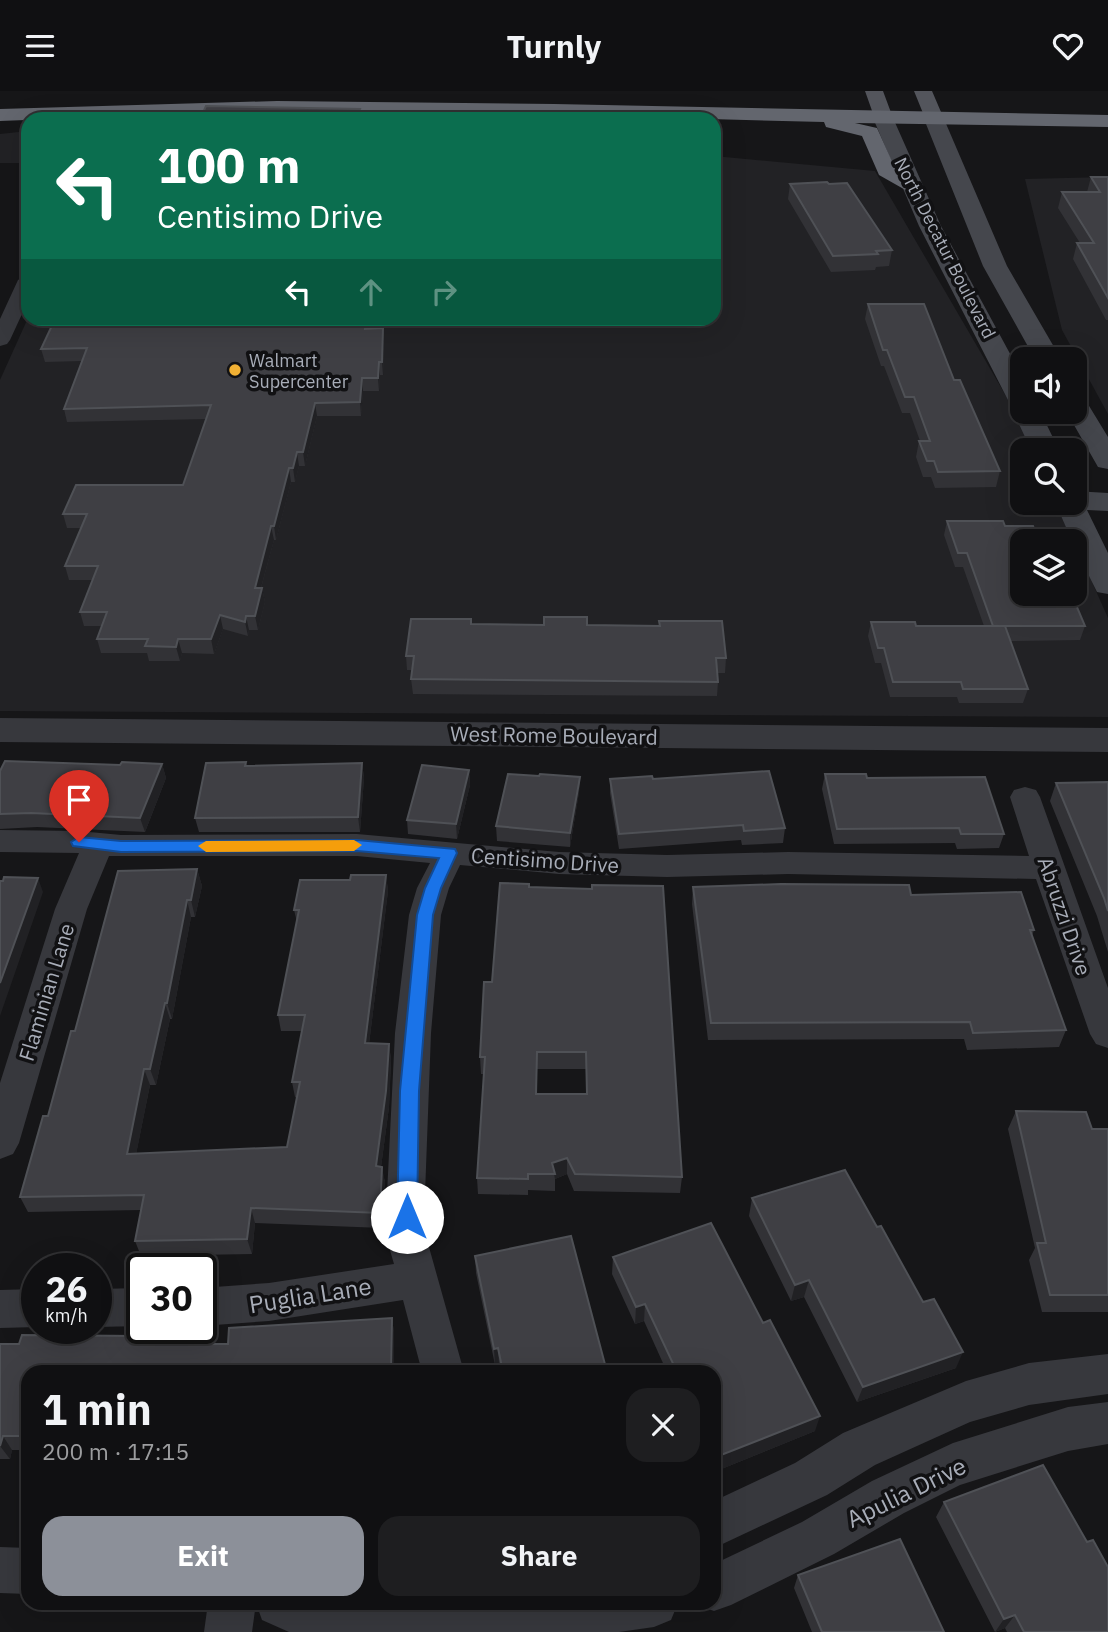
<!DOCTYPE html>
<meta charset="utf-8">
<style>
:root{--surface:#101012;--page:#1e1e20;--text:#f1f3f6;--muted:#9c9d9f;--line:#303032;--accent:#8c9099}
body{margin:0;font-family:"IBM Plex Sans",sans-serif;background:var(--page);color:var(--text);height:100vh;display:flex;flex-direction:column;font-size:26px;white-space:nowrap}
*{box-sizing:border-box;margin:0}
p{font-size:23px;color:var(--muted)}
.icon{flex:none;width:38px;height:38px;fill:none;stroke:currentColor;stroke-width:2;stroke-linecap:round;stroke-linejoin:round}
.map{position:relative;flex:1;overflow:hidden}
.sheet{position:absolute;left:21px;top:1274px;width:700px;height:245px;display:flex;flex-direction:column;background:var(--surface);border-radius:21px;box-shadow:0 7px 28px #0002,0 0 0 2px var(--line)}
.sheet>*{flex:none}
.hud{position:absolute;left:21px;top:21px;width:700px;height:214px;border-radius:21px;box-shadow:0 7px 28px #0002,0 0 0 2px var(--line);background:#0b6e4f;color:#fff;overflow:hidden}
.tools{position:absolute;left:1010px;top:256px;display:grid;gap:14px}
.tools a{display:grid;place-items:center;width:77px;height:77px;border-radius:14px;background:var(--surface);box-shadow:0 7px 28px #0002,0 0 0 2px var(--line);font-size:35px}
.speed{position:absolute;left:21px;top:1162px;display:flex;gap:14px;font-size:35px;font-weight:700;text-align:center}
.speed>*{display:grid;place-content:center;width:91px;height:91px;border-radius:50%;background:var(--surface);box-shadow:0 7px 28px #0002,0 0 0 2px var(--line);line-height:1}
.speed small{font-size:18px;font-weight:400}
.speed .limit{border:4px solid #111;border-radius:10px;background:#fff;color:#111}
.pin{position:absolute;display:grid;place-items:center;width:60px;height:60px;color:#fff;margin:-72px -30px;border-radius:50% 50% 50% 0;rotate:-45deg;box-shadow:0 0 7px #0007}
.pin .icon{rotate:45deg}
.me{position:absolute;width:77px;margin:-38px;rotate:0deg;stroke-linejoin:round;filter:drop-shadow(0 0 5px #0008)}
.turn{display:flex;align-items:center;gap:24px;height:147px;padding:0 21px;font-size:32px}
.turn .icon{width:91px;height:91px;stroke-width:2.5}
.turn b{display:block;font-size:49px;line-height:60px}
.lanes{display:flex;align-items:center;height:66px;padding:0 21px;background:#0003;justify-content:center;gap:35px;direction:ltr}
.lanes .off{opacity:.35}
.round{display:grid;place-items:center;flex:none;width:74px;height:74px;border-radius:21px;background:var(--page)}
.overview{display:flex;align-items:center;justify-content:space-between;height:119px;padding:0 21px}
h1{font-size:42px;font-weight:700;line-height:52px}
.primary-button{display:flex;gap:14px;margin-top:auto;padding:14px 21px}
.primary-button a{flex:1;height:80px;border-radius:21px;background:var(--accent);color:#fff;font-size:28px;font-weight:700;line-height:80px;text-align:center}
.primary-button a+a{background:var(--page);color:var(--text)}
header{display:flex;justify-content:space-between;align-items:center;height:91px;padding:0 21px;background:var(--surface);font-size:32px;font-weight:700}
.map>svg:first-child{display:block}
</style>
<header><svg class="icon" aria-label="menu" viewBox="0 0 24 24"><path d="M4 6h16M4 12h16M4 18h16"/></svg>Turnly<svg class="icon" aria-label="heart" viewBox="0 0 24 24"><path d="M12 20l-8-8c-3-5 5-10 8-4 3-6 11-1 8 4z"/></svg></header>
<div class="map">
<svg width="1108" height="1541" viewBox="0 0 1108 1541">
<rect width="100%" height="100%" fill="#161618"/>
<path fill="#222225" d="M28,40V72H0V43Z
M714,65L875,80L1013,317L1032,359H1022V411H1055L1073,450H1022V502H1074L1075,453L1108,527V626L0,620V289L28,227L714,228Z
M1108,86V323L1062,239L1025,88Z"/>
<g fill="none" stroke-linecap="round" stroke-linejoin="round">
<path fill="#37383d" fill-rule="evenodd" d="M28,183V210L10,249L7,253L0,255V228L18,189Z
M1025,696L1036,699L1040,706L1108,897V957L1096,953L1090,943L1036,788L788,783L667,786L559,783L460,774L449,797L441,824L431,942L425,1103L427,1149L464,1281H422L403,1209L269,1230L201,1235V1197L269,1192L394,1173L387,1149V1103L395,942L409,824L417,797L430,772L357,765H109L87,818L19,1052L13,1063L0,1068V992L55,818L79,762L0,761V739L79,740L121,744L357,743L559,761L667,764L788,761L1029,765L1010,706L1014,699Z
M142,1197V1235L96,1236V1198Z
M37,1198V1236L0,1237V1199Z
M1108,1263V1303L1029,1314L970,1331L875,1374L827,1404L714,1457V1410L795,1372L843,1342L966,1290L1029,1272Z
M1108,1311V1353L1068,1360L960,1394L904,1422L834,1463L731,1514L714,1520L697,1514L714,1512V1473L802,1431L872,1390L953,1352L1068,1316Z
M0,1456L28,1457V1503L0,1502Z
M208,1512H678L671,1529L654,1536L619,1541H289L262,1529L256,1512L252,1541H204Z"/>
<path fill="#37383d" fill-rule="evenodd" d="M0,627L1108,637V661L0,651Z"/>
<path fill="#45474d" fill-rule="evenodd" d="M883,21L893,27L941,135L1022,285V320H1040L1059,359H1031L1013,320L1015,317L1009,311L919,135L873,27Z
M934,22L944,28L1007,175L1061,268H1035L983,175L924,28Z
M1074,303L1083,305L1108,346V378L1098,376L1066,320H1074Z
M1074,400L1108,402V420L1087,419L1108,462V503L1097,501L1074,455V450H1072L1055,411H1074Z"/>
<path fill="#53555c" fill-rule="evenodd" d="M865,0H883L893,27L890,31H876Z
M914,0H932L944,28L941,32H927Z"/>
<path fill="#63666e" fill-rule="evenodd" d="M277,10L554,13L1108,24V36L855,32L877,37L895,77L920,95L916,99L909,101L879,84L862,45L826,36L824,31C549,24 274,18 0,30V18Z"/>
</g>
<path fill="#323236" fill-rule="evenodd" d="M1091,86H1108V229H1106L1073,168L1077,152H1080L1058,117L1062,101H1087Z
M790,93L892,159L889,175L876,176L875,179L831,181L788,108Z
M868,213L954,289L1000,380L996,396L935,397L931,386H923L916,366L919,350H920L910,322H902L884,275H881L865,228Z
M55,228H369L368,238L383,237L384,250L383,284H380L379,300H363L361,325H317L305,375H299L295,391H291L276,449H274L261,497H262L265,511L258,539H249L248,545L223,538L214,563L182,562L180,570H149L147,562H101L97,548L102,535H84L80,521L93,489H69L65,475L81,437H67L63,423L183,394L206,328L67,331L64,318L82,270L45,271L41,258Z
M947,430L1005,435L1022,450L1085,535L1080,549L1010,550L1028,598L1023,612H959L957,606H890L881,572H875L868,545L871,531L916,535H984L963,476H955L944,444Z
M659,530L726,567L725,582H717L718,591L717,605L413,603L411,588L412,579H407L406,565L471,533L659,535Z
M246,671L247,675L362,672L364,687L360,741H199L195,727Z
M162,673L166,687L145,741L37,736L0,738V680Z
M469,679L470,694L457,748L408,743L407,729Z
M825,683L867,687L1004,743L999,757L957,758L955,752L834,753L822,698Z
M539,685L580,686L579,701L570,756L497,750L496,735Z
M610,688H653L785,737L783,752L742,754L741,749L619,758L610,702Z
M1108,691V861L1097,825L1050,710L1056,692Z
M197,778L202,795L195,826H191L172,928H170L156,994H150L136,1063L287,1056L297,1007L295,1006L292,991L302,940H281L278,924L297,831L294,819L350,789L386,784L388,800L369,953H389L391,969L389,1016L381,1076L385,1091L382,1137L255,1132L252,1163L141,1165L135,1150L141,1119L28,1121L20,1106L48,1025L75,940Z
M529,796L682,1086L680,1102L574,1100L567,1083L555,1088V1100L528,1099V1104L478,1103L477,1087L484,983H481L480,966L492,891ZM537,978H586V1003H537Z
M693,796L911,804L1034,839L1032,845L1066,939L1059,956L967,959L964,948L708,949L692,813Z
M1016,1020L1092,1038H1108V1221H1042L1029,1169L1035,1157L1008,1038Z
M752,1107L877,1136L923,1211L956,1277L857,1311L804,1206L791,1210L749,1125Z
M475,1165L607,1281H501L499,1273L495,1274L476,1182Z
M613,1166L815,1340L714,1381V1281H667L644,1230L635,1233L612,1183Z
M392,1227L394,1242V1281H28V1359H12L10,1368H0V1253H19L137,1245L138,1248H176L178,1253H228Z
M944,1411L1087,1451L1108,1541H1007L1005,1537L995,1541L936,1426Z
M798,1484L944,1541H812L794,1497Z"/>
<path fill="#212124" d="M360,18L361,28H356Z
M366,228H369L367,251L365,238Z
M383,237L384,250L383,284L382,271Z
M379,271L380,284L379,300L378,287Z
M362,287L363,300L361,325L360,311Z
M315,312L317,325L305,375L303,361Z
M297,361L299,375L295,391L293,377Z
M289,377L291,391L276,449L274,435Z
M271,435L274,449L257,511L255,497Z
M262,497L265,511L258,539L255,525Z
M220,524L223,538L214,563L211,548Z
M246,525L249,539L248,545L245,531Z
M178,548L182,562L180,570L176,556Z
M362,672L364,687L360,741L358,726Z
M162,673L166,687L145,741L140,727Z
M469,679L470,694L457,748L456,733Z
M580,686L579,701L570,756V742Z
M197,778L202,795L195,826L191,809Z
M386,784L388,800L367,969L365,952Z
M38,787L43,801L0,925V892Z
M187,809L191,826L172,928L167,912Z
M165,912L170,928L156,994L150,978Z
M389,953L391,969L389,1016L379,1091L376,1075Z
M144,978L150,994L133,1079L127,1063Z
M567,1067V1083L555,1088L552,1072Z
M382,1076L385,1091L382,1137L380,1122Z
M251,1117L255,1132L252,1163L247,1148Z
M809,1189L804,1206L791,1210L795,1194Z
M645,1213L644,1230L635,1233L636,1216Z
M392,1227L394,1242V1281H391Z
M498,1257L499,1273L495,1274L494,1258Z
M963,1261L956,1277L857,1311L863,1296Z
M820,1325L815,1340L714,1381L716,1366Z
M3,1345L12,1359L10,1368L0,1355Z
M1015,1524L1005,1537L995,1541L1004,1528Z"/>
<path fill="#3f3f44" stroke="#4f5156" stroke-width="2" fill-rule="evenodd" d="M206,15L360,18L356,28H200Z
M1091,86H1108V207L1077,152H1094L1062,101H1100Z
M827,91L829,93L847,92L892,159L876,160L878,163L833,165L790,93Z
M868,213H924L954,289H960L1000,380L938,381L934,370H927L919,350H930L914,306H905L887,259H883Z
M55,228H366L365,238L383,237L382,271H379L378,287H362L360,311L315,312L303,361H297L293,377H289L274,435H271L255,497H262L255,525H246L245,531L220,524L211,548H178L176,556L145,555L148,548H97L107,521H80L98,475H65L87,423H63L76,394H183L211,314L64,318L87,257L41,258Z
M947,430H1003L1005,435H1033L1039,450H1022V502H1071L1085,535H993L967,462H958Z
M544,526H587V534L660,535L659,530H722L726,567H716L718,591L411,588L414,565H406L411,528H471V533L544,534Z
M871,531H915L916,535H1005L1028,598H963L961,591H893L884,557H878Z
M5,670L120,674L122,671L162,673L140,727L31,722L0,723V680Z
M246,671L245,675L362,672L358,726L195,727L206,672Z
M422,674L469,679L456,733L407,729Z
M769,680L785,737L744,740L743,734L619,743L610,688L652,685L653,688Z
M508,683L539,685L540,683L580,686L570,742L496,735Z
M825,683H866L867,687L985,686L1004,743H961L959,737L837,738Z
M1108,691V820L1104,807L1056,692Z
M197,778L191,809H187L167,912H165L150,978H144L127,1063L287,1056L300,991H292L305,924H278L299,819H294L300,789H350L351,784H386L365,952L389,953L386,1000L376,1075L382,1076L380,1122L251,1117L247,1148L135,1150L144,1104L20,1106L43,1025H48L71,940H75L118,780Z
M4,786L38,787L0,892V790H3Z
M500,792L529,793V796L592,798V794L663,795L682,1086L575,1083L567,1067L552,1072L555,1083H528V1088L477,1087L485,966H480L484,891H492ZM537,961H586L587,1003H536Z
M781,793L909,794L911,804L1021,801L1034,839H1030L1066,939L973,942L970,931L711,932L693,796Z
M1016,1020L1086,1021L1092,1038H1108V1204H1050L1037,1152H1046Z
M845,1079L877,1136L881,1135L923,1211L934,1208L963,1261L863,1296L809,1189L795,1194L752,1107Z
M711,1132L763,1232L770,1229L820,1325L716,1366L714,1362V1281H677L645,1213L636,1216L613,1166Z
M571,1145L607,1281H503L498,1257L494,1258L475,1165Z
M392,1227L391,1281H28V1345H3L0,1355V1253H19L22,1244L137,1245V1248H176V1253H228L229,1237Z
M1043,1374L1087,1451L1093,1449L1108,1476V1541H1024L1015,1524L1004,1528L944,1411Z
M900,1448L944,1541H822L798,1484Z"/>
<path fill="#1a73e8" stroke="#114b97" stroke-width="2" d="M79,746L121,750L357,749L455,758L457,762L441,797L433,824L419,1000L417,1126L414,1132L407,1135L400,1132L397,1126L400,1000L417,824L425,797L439,767L357,760L121,761L73,755L71,751Z"/>
<path fill="#f59e0b" d="M354,749L362,754L354,760L206,761L198,755L206,750Z"/>
<circle fill="#f2b134" stroke="#111113" stroke-width="2.5" cx="235" cy="279" r="7"/>
<g text-anchor="middle" dominant-baseline="central" stroke-width="7" stroke-linejoin="round" paint-order="stroke">
<g font-size="18" fill="#a8adb8" stroke="#111113">
<text transform="translate(945 157) rotate(63)">North Decatur Boulevard</text>
</g>
<g font-size="18" fill="#a8adb8" stroke="#111113" text-anchor="start">
<text x="249" y="269">Walmart<tspan x="249" dy="21">Supercenter</tspan></text>
</g>
<g font-size="21" fill="#a8adb8" stroke="#111113">
<text transform="translate(554 644) rotate(1)">West Rome Boulevard</text>
<text transform="translate(545 769) rotate(4)">Centisimo Drive</text>
<text transform="translate(1065 825) rotate(71)">Abruzzi Drive</text>
<text transform="translate(46 901) rotate(-73)">Flaminian Lane</text>
</g>
<g font-size="24" fill="#a8adb8" stroke="#111113">
<text transform="translate(310 1204) rotate(-9)">Puglia Lane</text>
<text transform="translate(906 1401) rotate(-26)">Apulia Drive</text>
</g>
</g>
</svg>
<div class="tools">
<a><svg class="icon" aria-label="sound" viewBox="0 0 24 24"><path d="M4 9h4l5-4v14l-5-4H4zM17 9q2 3 0 6"/></svg></a>
<a><svg class="icon" aria-label="search" viewBox="0 0 24 24"><circle cx="10" cy="10" r="6"/><path d="M15 15l6 6"/></svg></a>
<a><svg class="icon" aria-label="layers" viewBox="0 0 24 24"><path d="M12 4l9 5-9 5-9-5zM3 14l9 5 9-5"/></svg></a>
</div>
<div class="speed"><div>26<small>km/h</small></div><div class="limit">30</div></div>
<div class="pin" style="left:79px;top:751px;background:#d93025"><svg class="icon" aria-label="arrive" viewBox="0 0 24 24"><path d="M6 21V4h12l-3 4 3 4H6"/></svg></div>
<svg class="me" style="left:407px;top:1126px" viewBox="-20 -20 40 40"><circle r="19" fill="#fff"/><path d="M0-13L10 11 0 6-10 11z" fill="#1a73e8"/></svg>
<div class="hud">
<div class="turn"><svg class="icon" aria-label="left" viewBox="0 0 24 24"><path d="M17 20v-9H6M10 6l-5 5 5 5"/></svg><div><b>100 m</b>Centisimo Drive</div></div>
<div class="lanes"><svg class="icon" aria-label="left" viewBox="0 0 24 24"><path d="M17 20v-9H6M10 6l-5 5 5 5"/></svg><svg class="icon off" aria-label="ahead" viewBox="0 0 24 24"><path d="M12 20V5M6 11l6-6 6 6"/></svg><svg class="icon off" aria-label="right" viewBox="0 0 24 24"><path d="M7 20v-9h11M14 6l5 5-5 5"/></svg></div>
</div>
<section class="sheet">
<div class="overview"><div><h1>1 min</h1><p>200 m · 17:15</p></div><a class="round"><svg class="icon" aria-label="close" viewBox="0 0 24 24"><path d="M6 6l12 12M18 6L6 18"/></svg></a></div>
<div class="primary-button"><a>Exit</a><a>Share</a></div>
</section>
</div>
